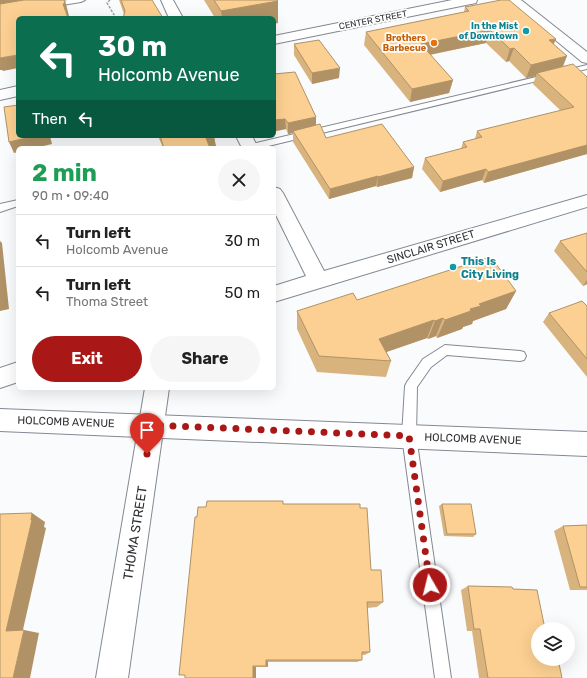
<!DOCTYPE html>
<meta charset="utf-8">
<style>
:root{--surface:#fff;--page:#f6f6f6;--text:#222;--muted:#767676;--line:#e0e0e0;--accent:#aa1717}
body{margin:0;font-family:Rubik,sans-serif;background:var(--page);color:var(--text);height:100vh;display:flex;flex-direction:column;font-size:15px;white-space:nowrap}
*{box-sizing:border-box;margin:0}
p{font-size:13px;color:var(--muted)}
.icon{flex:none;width:22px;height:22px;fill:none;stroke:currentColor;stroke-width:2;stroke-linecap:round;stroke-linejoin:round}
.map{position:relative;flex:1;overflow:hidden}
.details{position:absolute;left:16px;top:146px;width:260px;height:244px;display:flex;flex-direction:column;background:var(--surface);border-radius:6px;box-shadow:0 4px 16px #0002}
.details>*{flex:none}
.top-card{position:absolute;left:16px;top:16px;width:260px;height:122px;border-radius:6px;box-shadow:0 4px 16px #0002;background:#0b6e4f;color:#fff;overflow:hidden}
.tools{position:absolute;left:531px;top:622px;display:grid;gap:8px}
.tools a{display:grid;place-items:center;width:44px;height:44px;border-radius:50%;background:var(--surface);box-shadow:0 4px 16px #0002;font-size:20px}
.pin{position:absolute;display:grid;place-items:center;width:34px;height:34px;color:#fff;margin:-41px -17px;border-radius:50% 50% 50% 0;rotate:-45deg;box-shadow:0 0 4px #0007}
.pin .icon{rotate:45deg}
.me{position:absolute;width:44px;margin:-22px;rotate:352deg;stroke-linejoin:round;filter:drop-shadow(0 0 3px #0008)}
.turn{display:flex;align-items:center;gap:14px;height:84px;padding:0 16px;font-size:18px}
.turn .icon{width:52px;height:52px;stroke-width:2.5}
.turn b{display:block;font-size:28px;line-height:34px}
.then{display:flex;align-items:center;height:38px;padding:0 16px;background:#0003;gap:8px;font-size:15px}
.round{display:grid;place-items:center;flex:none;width:42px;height:42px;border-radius:21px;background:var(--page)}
.summary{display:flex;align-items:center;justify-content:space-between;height:68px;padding:0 16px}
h1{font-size:24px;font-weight:700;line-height:30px;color:#1e9e55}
.button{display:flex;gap:8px;margin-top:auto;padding:8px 16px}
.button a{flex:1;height:46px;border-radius:24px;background:var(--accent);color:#fff;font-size:16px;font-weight:700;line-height:46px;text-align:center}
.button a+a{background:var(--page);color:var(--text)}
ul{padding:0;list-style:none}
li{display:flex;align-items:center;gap:12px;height:52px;padding:0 16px;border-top:1px solid var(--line)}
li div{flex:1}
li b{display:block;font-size:15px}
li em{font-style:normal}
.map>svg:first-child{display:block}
</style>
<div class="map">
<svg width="587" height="678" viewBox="0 0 587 678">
<rect width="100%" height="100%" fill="#fafbfd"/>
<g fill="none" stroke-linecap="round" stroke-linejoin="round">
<defs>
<path id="lane" d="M68,0H85L81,2L50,7L46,5L50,3Z
M587,65V69L260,148H243L248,145Z
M18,200V206L0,212V204Z
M445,345L520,351L524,352L526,356L524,360L520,361L447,355L431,367L417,387L416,436L451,678H435L402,436L405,386L407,382L423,359Z"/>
<path id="street" d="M161,0H173L183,18H169Z
M507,0H521L587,52V63L582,62Z
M236,136H252L258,148H242Z
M274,187L280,189L283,193L324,271L587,195V207L274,302V286L306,276L274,211Z
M18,362V382L0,388V368Z
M145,388H169L128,678H96Z"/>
<path id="secondary" d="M452,0H477L476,3L471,4L274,44V36Z
M18,86V96L0,100V90Z
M0,409L587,432V456L0,431Z"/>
</defs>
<use href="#lane" stroke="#838993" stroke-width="2"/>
<use href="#street" stroke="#838993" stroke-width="2"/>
<use href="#secondary" stroke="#838993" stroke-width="2"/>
<path stroke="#9ea0a3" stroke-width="1.5" stroke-dasharray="2.5 1.5" stroke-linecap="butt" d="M110,0L107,3L116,18"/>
<use href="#lane" fill="#fff" fill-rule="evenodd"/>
<use href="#street" fill="#fff" fill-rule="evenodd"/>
<use href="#secondary" fill="#fff" fill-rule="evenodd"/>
</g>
<path fill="#d9b37e" d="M119,0H152L124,14Z
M204,0H277L278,23L274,18H215Z
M465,7L556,39L553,44L563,67L587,154L484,183L482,180L440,192L422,169L425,158L461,149L463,142L475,139L477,131L561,111L533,84L536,76L526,78L509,61L506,62L486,43L430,55L453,80L449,93L410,102L364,45L366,32L464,12Z
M294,44L339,78L312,84L294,55Z
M274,74L326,138L414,167L412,178L377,187L376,186L329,199L293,142V133L288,134L286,129L276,131L274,127Z
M158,136H214L216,147L211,148H163Z
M587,233V284L583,286L554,251L560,241Z
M493,265L516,291L506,309L473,321L472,324L463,327L462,329L437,338L436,336L428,339L427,338L386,352L391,361L386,377L317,372L297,329V311L357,300Z
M587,306V377L543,322L549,313Z
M283,504L360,508L371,570L383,602L377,607L367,608L370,652L365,655H362V660L357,662H268V667H256V678H185V675H179L197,517Z
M442,504L476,534L473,537L444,536L439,506Z
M587,525V590H570L554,531L563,526Z
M468,586L513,589L538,659L562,678H479L472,631H467L461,590Z"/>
<path fill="#b09266" d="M0,0H60L0,10Z
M65,0L69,16H68V18L63,4Z
M278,1V23L274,24V18H222L221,11Z
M490,30L486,43L418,57L421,44Z
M556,39L550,52L549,40Z
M514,48L509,61L506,62L510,49Z
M18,55V68L3,71L2,70H0V58Z
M567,56L562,69L537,73L536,76L526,78L531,65Z
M340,68L339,78L312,84V73Z
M453,80L449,93L410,102L412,89Z
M316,117V127L293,131V133L288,134V123Z
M285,119L286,129L276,131L275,120Z
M35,136H50L52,144L35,148H18V152L14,153L9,142Z
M214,136L216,147L208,148L206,138Z
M587,145V154L484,183L488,172Z
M414,167L412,178L377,187L378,177Z
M486,169L482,180L440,192L443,181Z
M378,176L376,186L329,199L330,189Z
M0,241L2,243L9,309L0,311Z
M587,280V284L583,286Z
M516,291L506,309L473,321L472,324L463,327L462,329L437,338L445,320L470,309L479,304Z
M443,318L436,336L428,339L435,321Z
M434,320L427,338L375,356L379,339Z
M32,513L45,522L44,527L46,528L22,634L6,631Z
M24,630L39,633L30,678H13Z
M266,660L268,662V667L266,666Z
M253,666L256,667V678H253Z"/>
<path fill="#fcd092" stroke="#b09266" d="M24,0H64L65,3L63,4L68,18H18V55L0,58V4Z
M121,0H152L163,18H123L125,11Z
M214,0H277L278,1L221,11Z
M501,0H509L556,39L549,40L567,56L531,65L514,48L510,49L490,30L421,44L453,80L412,89L366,32L469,11L465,7Z
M319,40L340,68L312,73L294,44Z
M573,64L587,77V145L488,172L486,169L443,181L425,158L467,147L463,142L482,137L477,131L574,107L537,73Z
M295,72L316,117L288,123L285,119L275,120L274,117V74Z
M18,105V136H35L9,142L4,107Z
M320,124L326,138L382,124L414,167L378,177V176L330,189L293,131Z
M160,136H214L206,138L210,148H164Z
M587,233V272L560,241Z
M487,258L493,265L496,264L516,291L479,304L481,306L470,309L471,311L445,320L443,318L435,321L434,320L379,339L391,361L319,356L297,311L353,293L357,300Z
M582,301L587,306V359L549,313Z
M207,501H283V504H360V508H367L371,570H381L383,602H367L370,652H362V660H266V666H253V678H185V675H179L195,517H197L198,507H206Z
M442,504H471L476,534H447Z
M32,513L31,520H32L6,631L24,630L13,678H0V514Z
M587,525V587H580L563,526Z
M468,586L512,587L513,589L537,590L545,629H538V659H558L562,678H488L480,629H474Z"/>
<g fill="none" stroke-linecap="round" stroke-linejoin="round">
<path stroke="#aa1717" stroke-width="7" stroke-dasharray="0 12.6" d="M147,454L152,425L409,436L430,585"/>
</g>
<g fill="#0f9aa8" stroke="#fff" stroke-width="1.5">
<circle cx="526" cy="31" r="4"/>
<circle cx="453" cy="267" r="4"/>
</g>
<circle fill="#e8710a" stroke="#fff" stroke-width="1.5" cx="434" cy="43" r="4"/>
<g text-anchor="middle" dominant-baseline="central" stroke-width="3.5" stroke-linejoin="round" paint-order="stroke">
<g font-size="9" fill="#2d3034" stroke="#fff">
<text transform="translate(373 20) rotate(-11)">CENTER STREET</text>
</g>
<g font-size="9" font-weight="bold" fill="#0d838f" stroke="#fff" text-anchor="end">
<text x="518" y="26">In the Mist<tspan x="518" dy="10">of Downtown</tspan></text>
</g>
<g font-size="9" font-weight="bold" fill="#c56008" stroke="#fff" text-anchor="end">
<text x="426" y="38">Brothers<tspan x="426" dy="10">Barbecue</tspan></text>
</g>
<g font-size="11" fill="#2d3034" stroke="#fff">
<text transform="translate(431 247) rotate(-17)">SINCLAIR STREET</text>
<text transform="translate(66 422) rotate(2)">HOLCOMB AVENUE</text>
<text transform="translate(473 439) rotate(2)">HOLCOMB AVENUE</text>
</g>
<g font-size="11" font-weight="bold" fill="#0d838f" stroke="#fff" text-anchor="start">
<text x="461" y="261">This Is<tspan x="461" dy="13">City Living</tspan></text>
</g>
<g font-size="13" fill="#2d3034" stroke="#fff">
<text transform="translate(135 533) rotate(-81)">THOMA STREET</text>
</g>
</g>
</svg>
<div class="tools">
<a><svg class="icon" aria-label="layers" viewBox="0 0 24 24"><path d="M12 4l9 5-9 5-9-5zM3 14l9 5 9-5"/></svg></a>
</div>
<div class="pin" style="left:147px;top:454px;background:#d93025"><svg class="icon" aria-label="arrive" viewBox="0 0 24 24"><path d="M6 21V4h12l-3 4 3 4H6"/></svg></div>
<svg class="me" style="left:430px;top:585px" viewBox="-20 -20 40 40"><circle r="17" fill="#aa1717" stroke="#fff" stroke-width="3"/><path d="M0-11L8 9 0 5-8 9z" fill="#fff"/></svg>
<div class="top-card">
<div class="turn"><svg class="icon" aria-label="left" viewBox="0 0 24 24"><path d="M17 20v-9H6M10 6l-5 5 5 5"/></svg><div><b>30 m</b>Holcomb Avenue</div></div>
<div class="then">Then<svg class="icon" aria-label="left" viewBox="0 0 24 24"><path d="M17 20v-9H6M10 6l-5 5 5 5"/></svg></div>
</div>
<section class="details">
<div class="summary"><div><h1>2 min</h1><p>90 m · 09:40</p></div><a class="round"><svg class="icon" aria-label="close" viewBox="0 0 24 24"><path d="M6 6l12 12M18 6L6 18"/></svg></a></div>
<ul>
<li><svg class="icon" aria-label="left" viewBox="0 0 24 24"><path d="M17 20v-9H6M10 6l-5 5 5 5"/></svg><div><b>Turn left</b><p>Holcomb Avenue</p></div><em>30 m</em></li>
<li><svg class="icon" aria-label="left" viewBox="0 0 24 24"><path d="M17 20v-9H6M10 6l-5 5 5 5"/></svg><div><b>Turn left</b><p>Thoma Street</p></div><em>50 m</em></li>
</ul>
<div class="button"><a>Exit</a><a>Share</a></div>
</section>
</div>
